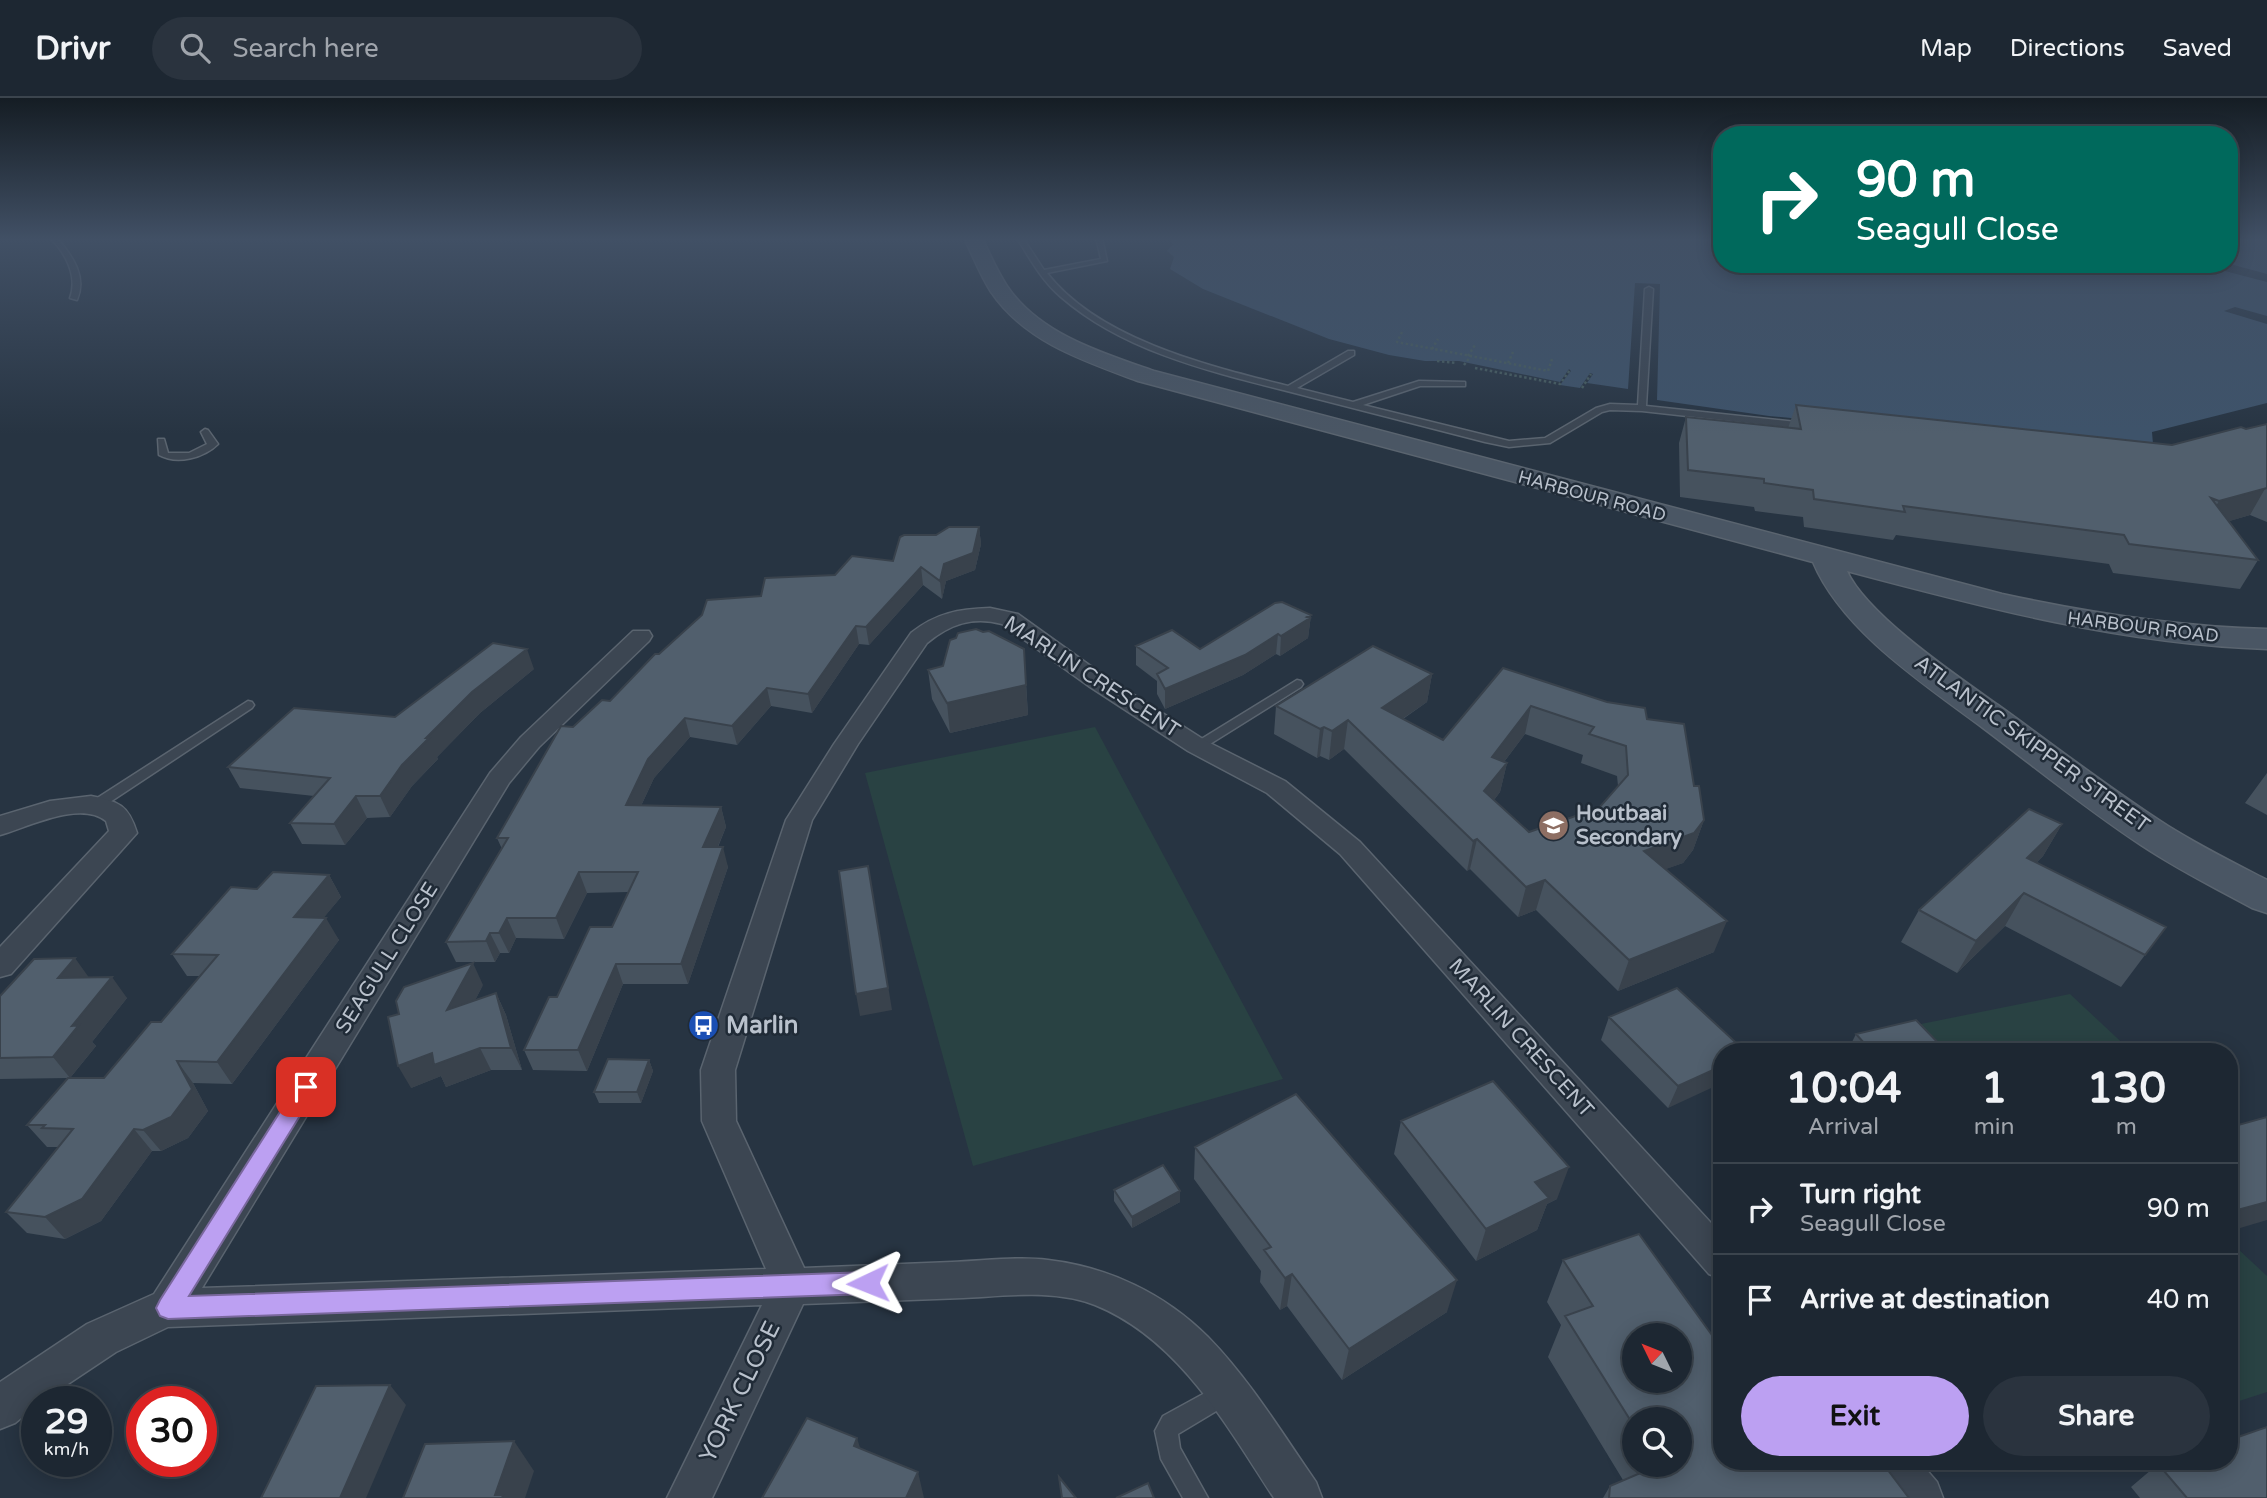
<!DOCTYPE html>
<style>
:root{--surface:#1d2732;--page:#2a333e;--text:#f1f3f6;--muted:#a0a5ac;--line:#3b444d;--accent:#bca0f2}
body{margin:0;font-family:"Varela Round",sans-serif;background:var(--page);color:var(--text);height:100vh;display:flex;flex-direction:column;font-size:26px;white-space:nowrap}
*{box-sizing:border-box;margin:0}
p{font-size:23px;color:var(--muted)}
.icon{flex:none;width:38px;height:38px;fill:none;stroke:currentColor;stroke-width:2;stroke-linecap:round;stroke-linejoin:round}
.map{position:relative;flex:1;overflow:hidden}
.side{position:absolute;left:1713px;top:945px;width:525px;height:427px;display:flex;flex-direction:column;background:var(--surface);border-radius:28px;box-shadow:0 4px 18px #0003,0 0 0 2px var(--line)}
.side>*{flex:none}
.top-card{position:absolute;left:1713px;top:28px;width:525px;height:147px;border-radius:28px;box-shadow:0 4px 18px #0003,0 0 0 2px var(--line);background:#00695c;color:#fff;overflow:hidden}
.needle{width:46px;rotate:313deg}
.tools{position:absolute;left:1622px;top:1225px;display:grid;gap:14px}
.tools a{display:grid;place-items:center;width:70px;height:70px;border-radius:50%;background:var(--surface);box-shadow:0 4px 18px #0003,0 0 0 2px var(--line);font-size:35px}
.speed{position:absolute;left:21px;top:1288px;display:flex;gap:14px;font-size:35px;font-weight:700;text-align:center}
.speed>*{display:grid;place-content:center;width:91px;height:91px;border-radius:50%;background:var(--surface);box-shadow:0 4px 18px #0003,0 0 0 2px var(--line);line-height:1}
.speed small{font-size:18px;font-weight:400}
.speed .limit{border:10px solid #d22;background:#fff;color:#111}
.pin{position:absolute;display:grid;place-items:center;width:60px;height:60px;color:#fff;margin:-30px;border-radius:14px;box-shadow:0 4px 10px #0006}
.me{position:absolute;width:77px;margin:-38px;rotate:268deg;stroke-linejoin:round;filter:drop-shadow(0 0 5px #0008)}
.turn{display:flex;align-items:center;gap:24px;height:147px;padding:0 28px;font-size:32px}
.turn .icon{width:91px;height:91px;stroke-width:2.5}
.turn b{display:block;font-size:49px;line-height:60px}
.eta{display:flex;justify-content:space-evenly;align-items:center;height:119px;text-align:center}
.eta b{font-size:42px;font-weight:700;line-height:49px}
.cta{display:flex;gap:14px;margin-top:auto;padding:14px 28px}
.cta a{flex:1;height:80px;border-radius:42px;background:var(--accent);color:#111;font-size:28px;font-weight:700;line-height:80px;text-align:center}
.cta a+a{background:var(--page);color:var(--text)}
ul{padding:0;list-style:none}
li{display:flex;align-items:center;gap:21px;height:91px;padding:0 28px;border-top:2px solid var(--line)}
li div{flex:1}
li b{display:block;font-size:26px}
li em{font-style:normal}
header{display:flex;align-items:center;gap:42px;box-sizing:border-box;height:98px;padding:0 35px;background:var(--surface);border-bottom:2px solid var(--line)}
header strong{font-size:33px}
nav{display:flex;gap:38px;margin-inline-start:auto;font-size:24px}
.search{width:490px;height:63px;background:var(--page);display:flex;align-items:center;gap:18px;box-sizing:border-box;padding:0 24px;border-radius:38px;color:var(--muted);font-size:26px}
.map>svg:first-child{display:block}
</style>
<header>
<strong>Drivr</strong>
<div class="search"><svg class="icon" aria-label="search" viewBox="0 0 24 24"><circle cx="10" cy="10" r="6"/><path d="M15 15l6 6"/></svg>Search here</div>
<nav><a>Map</a><a>Directions</a><a>Saved</a></nav>
</header>
<div class="map">
<svg width="2267" height="1400" viewBox="0 0 2267 1400">
<rect width="100%" height="100%" fill="#273442"/>
<path fill="#294243" d="M1095,629L1283,981L973,1068L865,675Z
M2070,896L2132,954H1929L1906,929Z
M2238,1151L2267,1178V1294L2230,1306V1153Z"/>
<path fill="#3e536a" d="M1170,140H1722V166H2198L2267,184V218L2235,209L2224,213L2267,226V305L2152,334L2153,346L2113,351L1769,318L1657,302L1660,186L1635,185L1628,291L1587,285L1593,276L1590,275L1580,290L1560,287L1571,273L1569,271L1560,284L1459,263H1425L1389,257L1329,241L1203,191L1170,171L1174,159L1167,153L1173,146Z
M2230,140H2267V176L2230,166Z"/>
<g fill="none" stroke-linecap="round" stroke-linejoin="round">
<defs>
<path id="lane" d="M50,140L58,141C73,159 87,179 77,202L70,200C78,179 66,155 50,140Z
M1017,140H1023L1044,172L1101,161L1096,140H1102L1107,163L1047,175C1099,242 1209,268 1288,288L1348,253H1354V257L1297,290L1353,304L1419,283L1465,284V288H1420L1363,307L1509,343L1545,340L1596,310L1610,306L1638,307L1645,191L1649,189L1653,191L1646,308L1806,325L1810,328L1806,331L1642,313L1610,312L1602,314L1550,345L1509,349L1485,344C1427,329 1368,314 1310,299C1226,277 1129,258 1061,199C1042,183 1030,161 1017,140Z
M205,331L208,332L218,346C204,360 177,367 159,357L158,341H164L168,355H189L207,346L201,334Z
M1297,582L1301,583L1303,586L1301,589L1202,651H1192L1190,648Z
M248,603L252,604L254,607L252,610L101,710H91L89,707L91,704Z
M1225,1284L1233,1287L1236,1295L1233,1303L1178,1336L1180,1350L1208,1400H1183L1161,1361L1155,1333L1163,1318Z"/>
<path id="street" d="M990,510L1018,516L1106,579L1206,643L1285,683L1360,744L1722,1137V1181L1709,1176L1340,756L1267,695L1188,653L1090,589L1002,526C973,518 950,526 927,545L858,646L812,722L735,972L736,1023L804,1170C853,1168 903,1166 952,1164C983,1163 1018,1158 1048,1162C1109,1169 1165,1196 1208,1239C1250,1282 1282,1335 1316,1384L1322,1400H1274C1227,1328 1179,1241 1095,1207C1054,1191 1006,1198 963,1200C910,1202 856,1204 803,1206L712,1400H667L762,1207L168,1229L116,1254L41,1304H37V1307L15,1325L0,1331V1284L87,1226L154,1196L490,675L521,639L633,533H649L652,538L649,543L539,649L509,685L202,1190L766,1171L702,1023L701,972L786,722L834,646L911,535C936,515 959,511 990,510Z
M91,698C119,704 128,706 137,735L11,876L0,879V849L109,733L106,723C80,702 28,729 0,737V718L50,703Z
M1868,1363H1919L1937,1384L1943,1400H1893L1875,1378Z"/>
<path id="secondary" d="M964,140H982C990,156 997,173 1007,188C1039,236 1102,255 1154,273L2002,496C2090,515 2177,529 2267,531V551C2122,546 1986,510 1847,473C1867,517 1957,578 1998,607C2055,648 2110,691 2168,728C2200,748 2234,765 2267,782V815L2252,810C2215,790 2177,771 2141,747C2086,711 2035,669 1983,630C1924,586 1842,533 1813,464L1138,283C1084,263 1025,244 991,194C980,177 973,158 964,140Z"/>
</defs>
<use href="#lane" stroke="#5a646f" stroke-width="3"/>
<use href="#street" stroke="#5a646f" stroke-width="3"/>
<use href="#secondary" stroke="#5a646f" stroke-width="3"/>
<path stroke="#485e60" stroke-width="2.5" stroke-dasharray="2.5 2.5" stroke-linecap="butt" d="M1346,143L1390,141
M1355,152L1400,149
M1402,234L1397,244L1471,258
M1432,251L1438,241
M1468,258L1475,247
M1437,263L1456,265
M1508,265L1513,254
M1464,267L1471,258L1548,273L1552,261
M1475,270L1560,286L1570,272
M1582,290L1591,276"/>
<use href="#lane" fill="#3c4652" fill-rule="evenodd"/>
<use href="#street" fill="#3c4652" fill-rule="evenodd"/>
<use href="#secondary" fill="#4a5664" fill-rule="evenodd"/>
</g>
<path fill="#46525e" fill-rule="evenodd" d="M1796,307L2172,347L2246,331L2267,326V424L2250,417L2229,423L2258,462L2240,491L2113,475L2109,466L1896,437L1893,442L1804,429L1803,419L1755,413L1754,409L1680,399L1679,345L1686,319L1788,330Z
M979,429L981,446L975,472L946,483L942,501L923,487L869,547L859,546L812,615L771,608L737,647L690,639L654,680L641,708L721,709L726,729L718,749L728,769L688,886H623L587,973L533,972L524,952L557,899L612,829L628,794L587,795L564,841L516,840L509,855H500L495,864H456L446,844L502,751L497,740L573,629L610,603L659,556L761,498L835,477L893,463L936,437Z
M1311,517L1308,540L1280,558L1276,556L1243,577L1165,611L1157,596V583L1136,567V548L1200,551Z
M1024,551L1028,617L950,635L932,601L928,572Z
M1503,570L1647,621L1694,688L1704,722L1693,752L1683,765L1665,771L1714,854L1618,893L1536,812L1518,819L1470,771L1467,773L1344,651L1329,662L1320,658L1317,660L1274,636L1276,608L1432,576L1427,604L1403,621L1443,642ZM1525,636L1583,657L1581,665L1617,678L1618,688L1599,710L1529,734L1494,702L1500,694L1507,665L1504,664Z
M534,571L480,615L437,659L438,661L412,688L390,719L367,720L345,747L302,746L290,725L314,698L240,690L228,669L395,619Z
M2267,675V717L2245,705Z
M2062,726L2043,758L2036,765L2166,829L2121,889L2005,828L1957,875L1901,844L1919,812Z
M329,777L341,799L323,820L339,842L232,986L193,985L208,1013L188,1040L161,1053H152L101,1123L65,1141L27,1135L6,1114L58,1049H47L27,1027L68,980L0,981V898L89,879L127,900L92,944L96,948L70,980H104L161,924L200,878H187L172,856L257,791Z
M483,887L475,902L496,895L506,917L522,972H491L446,989L441,978L411,990Z
M1609,919L1746,954L1668,1010L1601,942Z
M1856,936L1947,954H1847Z
M649,962L653,973L641,1005H599L594,994Z
M1401,1023L1557,1101L1547,1106L1537,1132L1476,1163L1394,1056Z
M1195,1049L1447,1214L1342,1282L1287,1208L1280,1212L1260,1184L1261,1173L1194,1081Z
M1114,1092L1180,1104L1132,1130L1114,1103Z
M1563,1162L1722,1363L1853,1365L1909,1400H1603L1610,1388L1623,1382L1548,1259L1561,1227L1547,1204ZM1634,1321L1680,1367H1634Z
M2238,1339L2267,1400H2140L2131,1389L2158,1366L2230,1363Z"/>
<path fill="#39424c" d="M2266,389L2250,417L2203,431L2219,403Z
M979,429L981,446L975,472L946,483L942,501L940,483L944,466Z
M921,469L923,487L869,547L866,529Z
M1311,517L1308,540L1280,558L1281,538Z
M856,528L859,546L812,615L808,596Z
M1278,536L1276,556L1243,577L1165,611V591Z
M527,551L534,571L480,615L437,659L438,661L412,688L390,719L380,698L402,667L426,640L472,594Z
M1432,576L1427,604L1377,638L1382,610Z
M1026,587L1028,617L950,635L947,605Z
M767,590L771,608L737,647L732,628Z
M1531,608L1525,636L1485,689L1492,659Z
M685,620L690,639L654,680L632,727L626,707L648,661Z
M1348,622L1344,651L1329,662L1332,633Z
M1324,629L1320,658L1317,660L1320,631Z
M1507,665L1500,694L1478,723L1484,693Z
M356,698L367,720L345,747L334,726Z
M721,709L726,729L709,769L703,749Z
M1704,722L1693,752L1683,765L1633,783L1644,753Z
M2062,726L2043,758L2008,792L2027,760Z
M1477,741L1470,771L1467,773L1473,743Z
M723,749L728,769L688,886L681,866Z
M579,774L587,795L564,841L556,820Z
M329,777L341,799L307,840L294,819Z
M1545,782L1536,812L1518,819L1526,789Z
M872,789L892,912L860,918L856,896Z
M2024,795L2005,828L1957,875L1976,843Z
M326,820L339,842L232,986L217,964Z
M507,820L516,840L509,855L499,835Z
M1727,823L1714,854L1618,893L1629,862Z
M490,835L500,855L495,864L486,843Z
M75,860L90,881L58,880Z
M473,865L483,887L459,934L447,912Z
M616,866L623,886L587,973L578,952Z
M112,879L127,900L92,944L96,948L70,980L53,959L72,928Z
M496,895L506,917L522,972L511,950Z
M480,950L491,972L446,989L441,978L411,990L398,968L432,955Z
M649,962L653,973L641,1005L637,994Z
M177,963L193,985L208,1013L188,1040L161,1053L143,1032Z
M1722,968V985L1668,1010L1678,988Z
M134,1031L152,1053L101,1123L65,1141L45,1119Z
M1569,1069L1557,1101L1547,1106L1537,1132L1476,1163L1486,1131L1535,1084Z
M1180,1093V1104L1132,1130V1119Z
M2267,1104V1122L2230,1133V1114Z
M1292,1176L1287,1208L1280,1212L1285,1180Z
M1457,1182L1447,1214L1342,1282L1349,1251Z
M390,1287L406,1307L366,1400H340Z
M857,1340L866,1369L854,1348Z
M514,1343L534,1373L525,1400H497L495,1397Z
M918,1374L924,1400H906Z"/>
<path fill="#515f6d" stroke="#39424c" stroke-width="2" fill-rule="evenodd" d="M1796,307L2172,347L2241,329L2246,331L2267,326V390L2219,403L2211,400L2258,462L2129,446L2124,437L1903,408L1905,414L1814,401L1813,392L1764,385V381L1688,372L1686,319L1801,331Z
M949,429H979L973,455L944,466L940,483L921,469L866,529L856,528L808,596L767,590L732,628L685,620L648,661L626,707L721,709L703,749H723L681,866H616L578,952H524L549,899H557L590,829H612L638,774H579L556,820H507L499,835H490L486,843L446,844L508,740H497L561,628L573,629L602,602L610,603L655,556H659L702,517L707,502L761,498L765,480L835,477L852,458L893,463L900,439L904,437H936Z
M1282,504L1311,517L1307,519L1310,520L1281,538L1278,536L1245,557L1165,591L1157,576L1168,570L1136,548L1172,532L1200,551L1275,505Z
M976,531L983,534L989,533L1024,551L1026,587L947,605L928,572L943,568L950,542L956,540L958,535Z
M493,545L527,551L472,594L426,640H429L402,667L380,698H356L334,726L290,725L330,680L228,669L294,610L395,619Z
M1373,548L1432,576L1382,610L1443,642L1503,570L1607,604L1645,610L1647,621L1684,626L1694,688H1699L1704,722L1694,735L1644,753L1727,823L1629,862L1545,782L1526,789L1477,741L1473,743L1348,622L1332,633L1324,629L1320,631L1276,608ZM1531,608L1594,629L1589,636L1626,648L1628,677L1599,710L1529,734L1484,693L1507,665L1492,659Z
M2029,711L2062,726L2027,760L2166,829L2145,857L2024,795L1976,843L1919,812Z
M868,768L888,890L856,896L839,773Z
M273,774L329,777L294,819L326,820L217,964L177,963L192,991L171,1019L143,1032L134,1031L82,1101L45,1119L6,1114L73,1031L42,1030L45,1027H27L68,980H104L151,924H161L218,857L172,856L231,789L257,791Z
M75,860L58,880L112,879L72,928L79,927L53,959L0,960V898L34,861Z
M473,865L447,912L496,895L511,950H480L434,967L432,955L398,968L388,919L399,916L396,903L404,889Z
M1677,890L1746,954H1722V968L1678,988L1609,919Z
M1916,922L1947,954H1872L1856,936Z
M608,961L649,962L637,994H594Z
M1493,983L1569,1069L1535,1084L1549,1100L1486,1131L1401,1023Z
M1296,996L1457,1182L1349,1251L1292,1176L1285,1180L1264,1152L1271,1149L1195,1049Z
M2267,1019V1104L2230,1114V1023L2235,1028Z
M1163,1067L1180,1093L1132,1119L1114,1092Z
M1639,1136L1722,1251V1363H1851L1853,1365L1858,1363H1881L1909,1400H1609L1610,1388L1659,1367H1680V1321H1634V1328L1565,1218L1593,1208L1563,1162ZM1634,1237H1680V1283H1634Z
M390,1287L340,1400H261L316,1288Z
M807,1320L857,1340L854,1348L918,1374L906,1400H762Z
M2230,1329L2238,1339L2267,1329V1400H2187L2158,1366L2166,1363H2230Z
M514,1343L495,1397H503L502,1400H403L425,1346Z
M1059,1379L1076,1400H1062Z
M1148,1385L1154,1400H1116Z"/>
<linearGradient id="sky" x2="0" y2="1"><stop stop-color="#151d24"/><stop offset="0.42" stop-color="#415065"/><stop offset="1" stop-color="#415065" stop-opacity="0"/></linearGradient>
<rect width="2267" height="336" fill="url(#sky)"/>
<path fill="#bca0f2" stroke="#7a689d" stroke-width="2" d="M306,981L314,984L317,989L314,995L189,1198L868,1174L876,1177L880,1185L876,1193L868,1196L168,1221L160,1218L156,1210L160,1202L299,984Z"/>
<defs>
<symbol id="school-disc" viewBox="-11 -11 22 22"><circle r="9.5" fill="#8d6e63" stroke="#202b37"/><path d="M0-5L7-2L0 1L-7-2ZM-4 1L0 2.5L4 1V4Q0 6-4 4Z" fill="#fff"/></symbol>
<symbol id="bus-disc" viewBox="-11 -11 22 22"><circle r="9.5" fill="#1a4fb4" stroke="#202b37"/><path d="M-5-6H5V4H4V6H2V4H-2V6H-4V4H-5ZM-3.5-4V0h7V-4ZM-3.5 1.2v1.5H-2V1.2ZM2 1.2v1.5H3.5V1.2Z" fill="#fff"/></symbol>
</defs>
<g fill-rule="evenodd">
<use href="#school-disc" x="1536" y="710" width="35" height="35"/>
<use href="#bus-disc" x="686" y="910" width="35" height="35"/>
</g>
<g text-anchor="middle" dominant-baseline="central" stroke-width="5" stroke-linejoin="round" paint-order="stroke">
<g font-size="18" fill="#b9c1cc" stroke="#202b37">
<text transform="translate(1592 398) rotate(15)">HARBOUR ROAD</text>
<text transform="translate(2143 529) rotate(7)">HARBOUR ROAD</text>
</g>
<g font-size="21" fill="#b9c1cc" stroke="#202b37">
<text transform="translate(1092 579) rotate(33)">MARLIN CRESCENT</text>
<text transform="translate(2032 646) rotate(36)">ATLANTIC SKIPPER STREET</text>
<text transform="translate(387 860) rotate(-58)">SEAGULL CLOSE</text>
<text transform="translate(1521 940) rotate(48)">MARLIN CRESCENT</text>
</g>
<g font-size="21" font-weight="bold" fill="#b9c1cc" stroke="#202b37" text-anchor="start">
<text x="1576" y="715">Houtbaai<tspan x="1576" dy="24">Secondary</tspan></text>
</g>
<g font-size="24" font-weight="bold" fill="#b9c1cc" stroke="#202b37" text-anchor="start">
<text x="726" y="927">Marlin</text>
</g>
<g font-size="24" fill="#b9c1cc" stroke="#202b37">
<text transform="translate(740 1294) rotate(-64)">YORK CLOSE</text>
</g>
</g>
</svg>
<div class="tools">
<a><svg class="needle" viewBox="-14 -14 28 28"><path d="M0-13l5 13h-10z" fill="#e53935"/><path d="M0 13l5-13h-10z" fill="#a0a5ac"/></svg></a>
<a><svg class="icon" aria-label="search" viewBox="0 0 24 24"><circle cx="10" cy="10" r="6"/><path d="M15 15l6 6"/></svg></a>
</div>
<div class="speed"><div>29<small>km/h</small></div><div class="limit">30</div></div>
<div class="pin" style="left:306px;top:989px;background:#d93025"><svg class="icon" aria-label="arrive" viewBox="0 0 24 24"><path d="M6 21V4h12l-3 4 3 4H6"/></svg></div>
<svg class="me" style="left:868px;top:1185px" viewBox="-20 -20 40 40"><path d="M0-17L14 15 0 8-14 15z" fill="#bca0f2" stroke="#fff" stroke-width="4"/></svg>
<div class="top-card">
<div class="turn"><svg class="icon" aria-label="right" viewBox="0 0 24 24"><path d="M7 20v-9h11M14 6l5 5-5 5"/></svg><div><b>90 m</b>Seagull Close</div></div>
</div>
<section class="side">
<div class="eta">
<div><b>10:04</b><p>Arrival</p></div>
<div><b>1</b><p>min</p></div>
<div><b>130</b><p>m</p></div>
</div>
<ul>
<li><svg class="icon" aria-label="right" viewBox="0 0 24 24"><path d="M7 20v-9h11M14 6l5 5-5 5"/></svg><div><b>Turn right</b><p>Seagull Close</p></div><em>90 m</em></li>
<li><svg class="icon" aria-label="arrive" viewBox="0 0 24 24"><path d="M6 21V4h12l-3 4 3 4H6"/></svg><div><b>Arrive at destination</b></div><em>40 m</em></li>
</ul>
<div class="cta"><a>Exit</a><a>Share</a></div>
</section>
</div>
